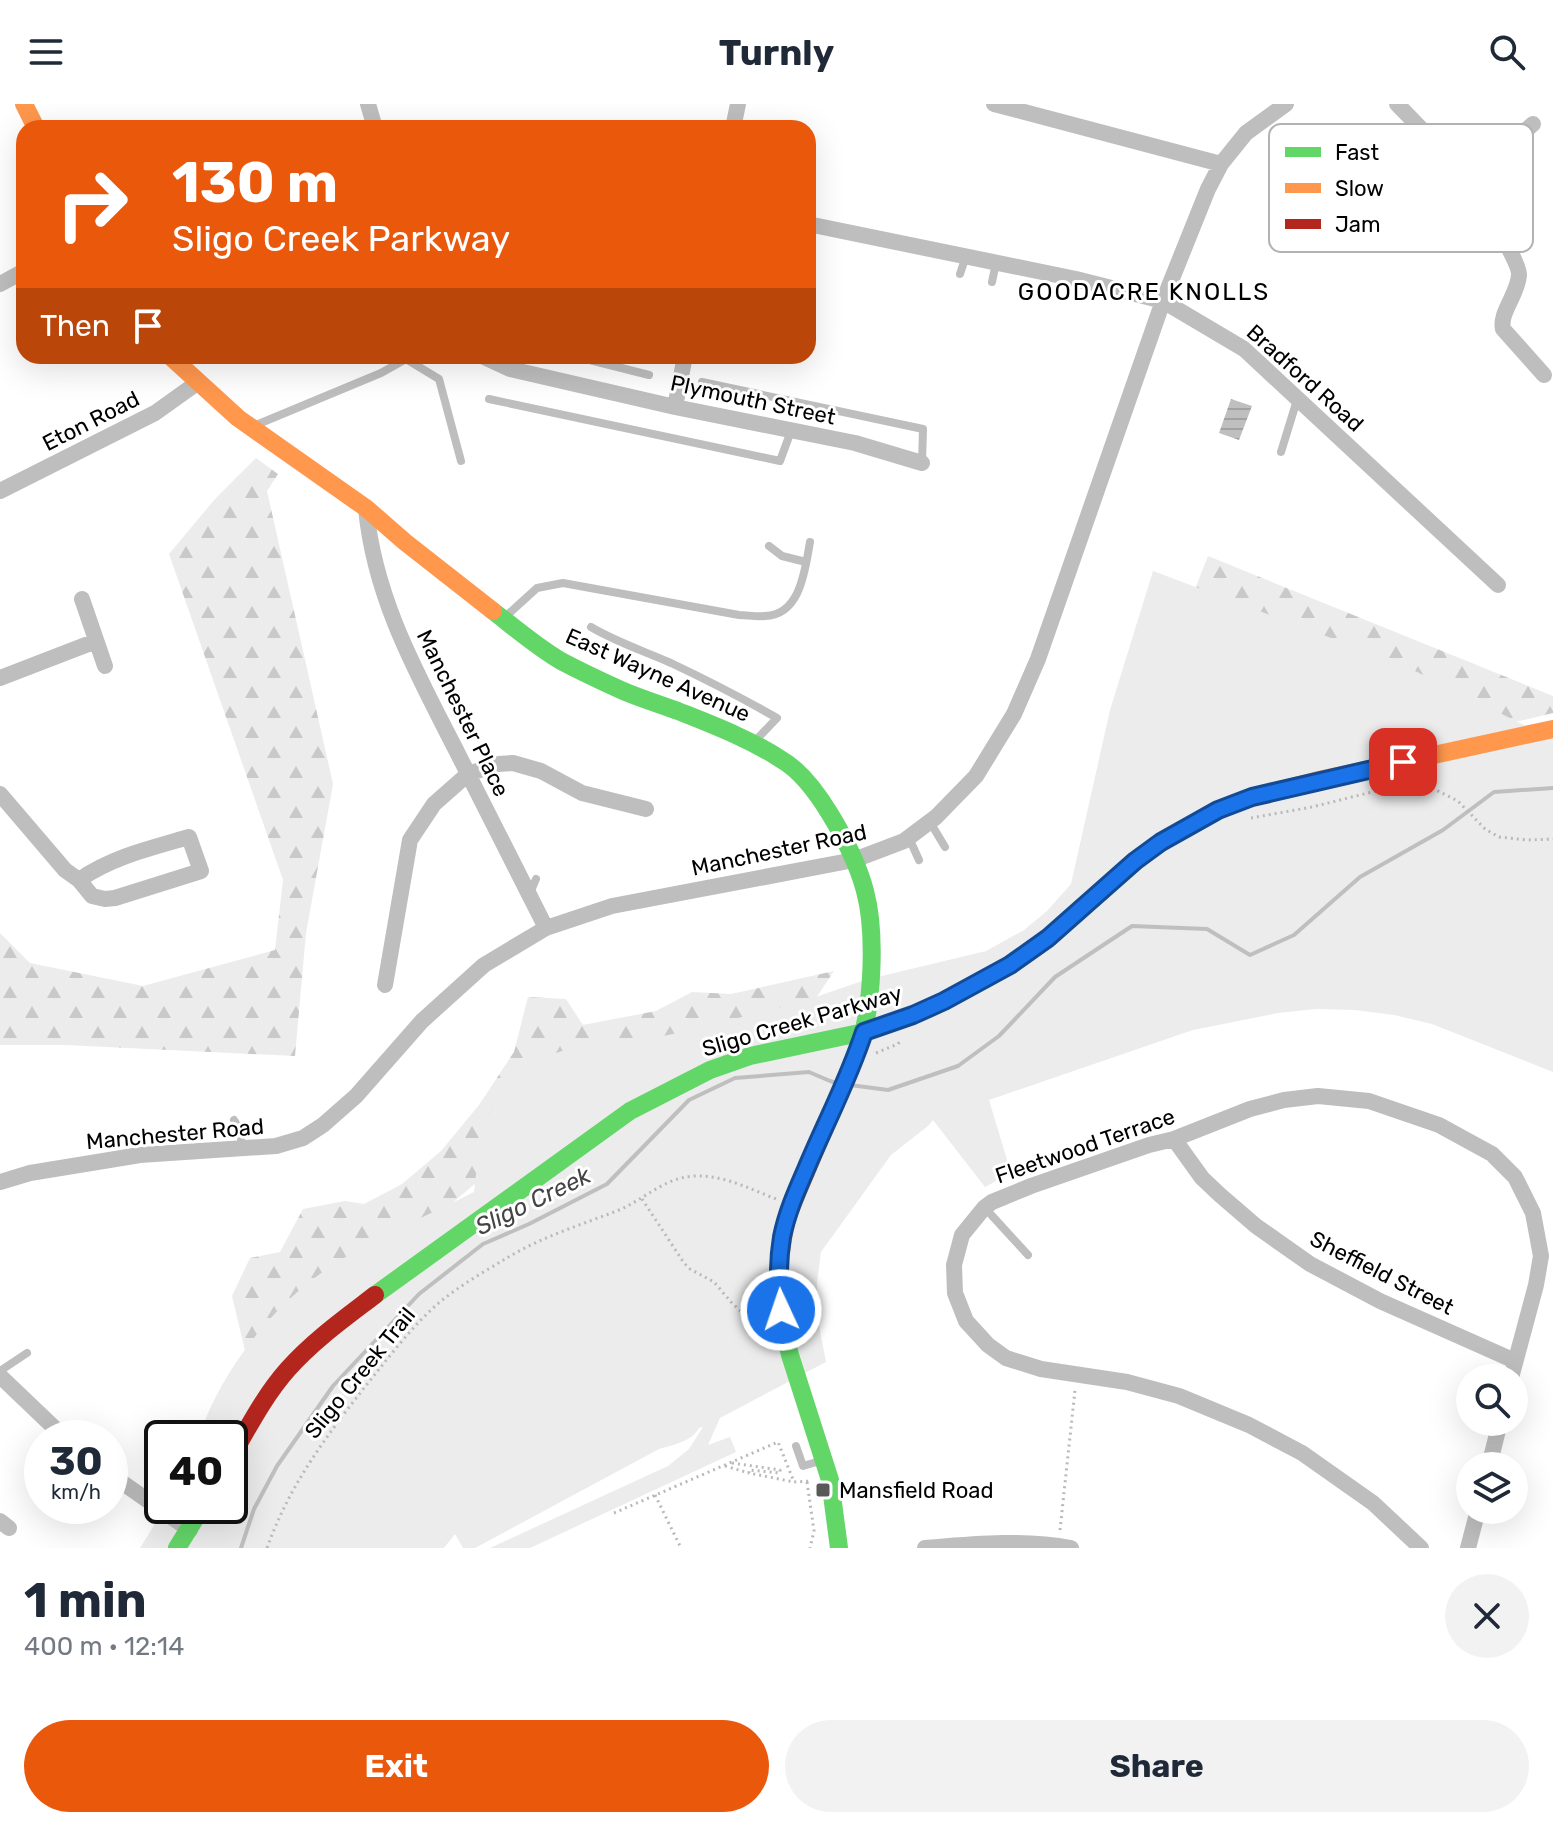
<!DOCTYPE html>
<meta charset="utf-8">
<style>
:root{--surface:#fff;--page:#f2f2f3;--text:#1f2937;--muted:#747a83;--accent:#ea580c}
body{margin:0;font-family:Rubik,sans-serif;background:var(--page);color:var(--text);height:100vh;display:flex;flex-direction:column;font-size:30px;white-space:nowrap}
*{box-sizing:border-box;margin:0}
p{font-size:26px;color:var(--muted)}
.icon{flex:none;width:44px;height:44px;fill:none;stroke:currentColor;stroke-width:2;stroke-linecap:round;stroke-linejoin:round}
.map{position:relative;height:1444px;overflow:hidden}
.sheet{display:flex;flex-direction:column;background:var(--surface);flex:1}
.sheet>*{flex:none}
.banner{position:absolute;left:16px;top:16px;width:800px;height:244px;border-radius:24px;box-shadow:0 8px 32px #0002;background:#ea580c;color:#fff;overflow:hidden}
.tools{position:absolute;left:1456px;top:1260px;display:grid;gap:16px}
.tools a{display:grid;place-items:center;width:72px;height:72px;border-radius:50%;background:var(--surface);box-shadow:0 8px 32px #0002;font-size:40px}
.speed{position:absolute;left:24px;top:1316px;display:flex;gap:16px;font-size:40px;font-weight:700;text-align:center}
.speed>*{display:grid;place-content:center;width:104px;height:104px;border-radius:50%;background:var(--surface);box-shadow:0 8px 32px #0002;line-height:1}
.speed small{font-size:20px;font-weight:400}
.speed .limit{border:4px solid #111;border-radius:12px;background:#fff;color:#111}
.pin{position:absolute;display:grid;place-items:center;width:68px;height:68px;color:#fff;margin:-34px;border-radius:16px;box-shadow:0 4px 12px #0006}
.me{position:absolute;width:88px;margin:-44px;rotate:357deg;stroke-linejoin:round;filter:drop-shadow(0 0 6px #0008)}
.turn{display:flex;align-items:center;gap:28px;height:168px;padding:0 24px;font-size:36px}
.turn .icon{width:104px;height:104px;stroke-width:2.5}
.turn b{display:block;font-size:56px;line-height:68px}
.then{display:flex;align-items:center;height:76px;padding:0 24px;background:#0003;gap:16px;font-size:30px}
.round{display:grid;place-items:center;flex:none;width:84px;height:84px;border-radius:42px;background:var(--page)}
.head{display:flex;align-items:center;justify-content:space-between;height:136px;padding:0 24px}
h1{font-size:48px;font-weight:700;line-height:60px}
.cta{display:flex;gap:16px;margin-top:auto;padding:16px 24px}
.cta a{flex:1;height:92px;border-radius:48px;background:var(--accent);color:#fff;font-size:32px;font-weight:700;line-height:92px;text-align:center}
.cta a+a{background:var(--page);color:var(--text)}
header{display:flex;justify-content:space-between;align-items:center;height:104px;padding:0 24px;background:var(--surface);font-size:36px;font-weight:700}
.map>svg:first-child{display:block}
</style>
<header><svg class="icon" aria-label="menu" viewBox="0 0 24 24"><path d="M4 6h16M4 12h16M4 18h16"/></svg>Turnly<svg class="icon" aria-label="search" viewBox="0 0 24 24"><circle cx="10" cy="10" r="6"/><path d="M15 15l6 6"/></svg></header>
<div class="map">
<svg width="1553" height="1444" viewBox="0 0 1553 1444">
<defs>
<pattern id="forest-firs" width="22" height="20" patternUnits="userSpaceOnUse" patternTransform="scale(2)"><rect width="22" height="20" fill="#ececec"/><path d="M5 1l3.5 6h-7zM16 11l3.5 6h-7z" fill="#c9c9c9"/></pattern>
<pattern id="water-rules" width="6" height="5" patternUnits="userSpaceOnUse" patternTransform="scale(2)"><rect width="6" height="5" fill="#bfbfbf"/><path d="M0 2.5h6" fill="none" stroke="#a2a2a2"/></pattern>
</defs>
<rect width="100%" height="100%" fill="#fff"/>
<path fill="url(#forest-firs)" d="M256,354L278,370L267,387L333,680L306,829L295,952L66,941H0V829L30,859L143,882L275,846L283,776L169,450L215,395Z
M1208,452L1553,592V609L1427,639L1090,751Z
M834,867L810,903L489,1068L406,1138L249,1263L232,1192L250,1154L280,1148L303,1105L345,1097L364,1100L402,1080L441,1047L479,1001L514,948L528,893L566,895L583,921L656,907L692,888L731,890Z"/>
<path fill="#ececec" d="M1153,467L1403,561L1528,623L1553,617V968L1432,920L1394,911L1355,906L1316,905L1278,909L1193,926L989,996L1011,1069L985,1083L933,1016L928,1022L891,1051L821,1148L817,1179V1211L826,1258L720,1314L708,1341L730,1333L736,1348L530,1444H490L668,1362L689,1345L703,1323L699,1324C691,1338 673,1341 659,1345L475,1444H463L455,1430L444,1444H140L166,1402H230V1334H198C224,1260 279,1192 347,1152C387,1128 433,1109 474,1088L480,1035L487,1014L503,985L528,963L547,952L568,945L639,937L687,927L804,897L865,876L986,847L1024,826L1047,807L1071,780L1110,606Z"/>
<path fill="url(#water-rules)" d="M1231,295L1252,302L1239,336L1219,329Z"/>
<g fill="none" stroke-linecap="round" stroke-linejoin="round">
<path stroke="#bfbfbf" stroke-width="4" d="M850,981L888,986L958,962L999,932L1055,873L1132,822L1207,825L1250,851L1294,831L1360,773L1443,726L1494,688L1553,684
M241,1444L254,1405L277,1362L333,1282L419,1190L483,1140L529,1120L607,1080L689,996L735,974L809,968L830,977L837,979"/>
<path stroke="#b9b9b9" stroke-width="3" stroke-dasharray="2 4" stroke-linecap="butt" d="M1251,714L1312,703L1412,678L1430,683L1458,697L1485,725L1499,733L1527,736L1553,735
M876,949L898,940L901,936
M642,1095L684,1159L690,1165L714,1178L731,1198L749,1215
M732,1359L780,1366V1369L749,1366V1369L794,1378
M725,1362L749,1369
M807,1378L814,1427L810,1444
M655,1391L681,1444
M614,1409L778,1338L794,1378L811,1377
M1060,1426L1075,1286
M267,1444C290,1379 330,1327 372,1274C393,1248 415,1219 441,1197C461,1181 485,1167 507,1154C541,1133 581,1121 619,1106C645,1095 665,1073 695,1072C724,1071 750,1085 776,1095"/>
<path stroke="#bebebe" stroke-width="8" d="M960,170L966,152
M992,178L996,159
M574,252L649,271
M702,278L923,325L922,359
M489,295L780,357L791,327
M256,321L381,269L406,255L439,275L461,357
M1281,348L1297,296
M769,442L782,452L806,458
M505,513L537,484L563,479L739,511C747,511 756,513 765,512C801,511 805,465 810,438
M591,523C616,538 644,547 671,559C707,576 742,594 777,614L755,637
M930,718L945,743
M909,734L919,756
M530,789L536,775
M234,1016L240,1026L242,1044
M985,1104L1028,1151
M758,1225L762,1214L772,1207L780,1206
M0,1267L27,1249
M796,1342L803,1362L820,1357"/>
<path stroke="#bebebe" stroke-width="16" d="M368,0L375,24
M994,0L1221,60
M1397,0L1470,75
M1533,20L1470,75C1479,92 1520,158 1519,171C1518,190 1499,209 1503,225L1544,271
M733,24L738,0
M808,120L1076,175L1163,197L1244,245L1498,481
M0,180L24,167
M482,252L510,265L675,303L855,339L922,359
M675,303L685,252
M0,387L155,309L197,279
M366,404C374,492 415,566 455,644C485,704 516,764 546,824
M82,495L105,562
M0,574L96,537
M0,690L65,766L79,776L92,792L105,795L115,794L201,767L189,733C151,744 112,753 79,776
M385,881L410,736L434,700L468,670L498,660L513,659L541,667L582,689L646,705
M1174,1035L1202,1074L1220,1091L1256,1122L1310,1160L1380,1197L1515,1257
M0,1078L30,1069L140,1051L276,1042L303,1034L323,1021L356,992L422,917L484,861L546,824L612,802L854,756L904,737L936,713L976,672L1014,610L1038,555L1163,197L1208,85L1221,60L1246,29L1286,0
M0,1272L65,1334
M1489,1362L1500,1318
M110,1370L190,1426
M0,1417L9,1424
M925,1444C973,1440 1024,1435 1071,1444
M1421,1444L1373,1399L1302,1349L1249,1321L1179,1292L1127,1278L1041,1265L1006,1254L988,1241L966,1217L955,1189L954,1161L962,1131L984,1104L992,1098L1031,1082L1149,1041L1174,1035L1250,1005L1284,996L1318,992L1369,997L1439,1021L1492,1050L1515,1073L1533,1109L1541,1152L1536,1181L1511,1274
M1468,1444L1478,1406"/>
<path stroke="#63d668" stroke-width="18" d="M493,507C515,524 537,543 561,557C580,567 601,577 621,586C639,594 659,600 678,607C713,621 750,635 782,656C801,667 819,692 830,710C844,733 858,760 865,787C876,828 873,902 859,943
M375,1191L630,1007L710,966L750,952L864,928L913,911L944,897L1010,861L1048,834L1147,748
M780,1197L783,1221L790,1251L830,1376L839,1444
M177,1444L203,1402"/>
<path stroke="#ff974d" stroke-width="18" d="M24,0L36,24
M170,252L238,314L366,404L405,438L493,507
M1147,748L1161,738L1218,706L1252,693L1319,676L1553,625
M780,1197C777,1168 781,1139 788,1111L859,943"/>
<path stroke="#b3261e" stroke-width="18" d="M230,1355C248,1324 264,1292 288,1265C314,1236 345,1214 375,1191"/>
</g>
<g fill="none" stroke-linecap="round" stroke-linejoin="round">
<defs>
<path id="route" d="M781,1206C778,1181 778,1157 782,1133C787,1108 797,1086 807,1063C826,1018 849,974 864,928L913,911L944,897L1010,861L1048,834L1135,757L1161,738L1218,706L1252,693L1403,658"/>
</defs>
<use href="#route" stroke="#114b97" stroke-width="20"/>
<use href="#route" stroke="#1a73e8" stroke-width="14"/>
</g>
<rect fill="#595959" stroke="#fff" stroke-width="3" x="815" y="1378" width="16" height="16" rx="4"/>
<g text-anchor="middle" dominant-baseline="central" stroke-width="6" stroke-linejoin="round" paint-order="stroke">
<g font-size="22" fill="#000" stroke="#fff">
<text transform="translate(1305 274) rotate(42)">Bradford Road</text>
<text transform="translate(753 296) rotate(12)">Plymouth Street</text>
<text transform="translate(91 317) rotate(-27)">Eton Road</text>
<text transform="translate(658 571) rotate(24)">East Wayne Avenue</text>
<text transform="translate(463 609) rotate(64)">Manchester Place</text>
<text transform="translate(779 746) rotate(-12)">Manchester Road</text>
<text transform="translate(802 917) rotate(-16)">Sligo Creek Parkway</text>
<text transform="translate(175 1030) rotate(-5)">Manchester Road</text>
<text transform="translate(1085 1042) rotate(-19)">Fleetwood Terrace</text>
<text transform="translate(1382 1169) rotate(27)">Sheffield Street</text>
<text transform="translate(360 1269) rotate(-51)">Sligo Creek Trail</text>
</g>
<g font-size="22" fill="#000" stroke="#fff" text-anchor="start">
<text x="839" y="1386">Mansfield Road</text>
</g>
<g font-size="24" letter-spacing="2" fill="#000" stroke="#fff">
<text x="1144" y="188">GOODACRE KNOLLS</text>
</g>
<g font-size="24" font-style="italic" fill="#444" stroke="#fff">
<text transform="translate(533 1097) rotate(-26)">Sligo Creek</text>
</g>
</g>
<rect x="1269" y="20" width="264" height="128" rx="12" fill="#fff" stroke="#b2b2b2" stroke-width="2"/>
<rect x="1285" y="43" width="36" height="10" fill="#63d668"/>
<rect x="1285" y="79" width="36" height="10" fill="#ff974d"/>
<rect x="1285" y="115" width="36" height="10" fill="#b3261e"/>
<g font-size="22" fill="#000">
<text x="1335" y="56">Fast</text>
<text x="1335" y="92">Slow</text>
<text x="1335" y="128">Jam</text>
</g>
</svg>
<div class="tools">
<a><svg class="icon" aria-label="search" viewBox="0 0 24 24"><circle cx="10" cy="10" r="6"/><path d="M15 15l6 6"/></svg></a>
<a><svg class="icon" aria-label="layers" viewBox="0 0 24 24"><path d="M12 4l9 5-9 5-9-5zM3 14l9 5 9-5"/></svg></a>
</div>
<div class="speed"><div>30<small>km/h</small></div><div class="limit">40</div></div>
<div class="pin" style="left:1403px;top:658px;background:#d93025"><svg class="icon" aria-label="arrive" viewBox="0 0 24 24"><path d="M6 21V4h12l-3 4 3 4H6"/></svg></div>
<svg class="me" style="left:781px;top:1206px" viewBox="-20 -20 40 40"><circle r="17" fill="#1a73e8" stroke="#fff" stroke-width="3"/><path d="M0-11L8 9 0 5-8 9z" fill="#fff"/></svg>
<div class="banner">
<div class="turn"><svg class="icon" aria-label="right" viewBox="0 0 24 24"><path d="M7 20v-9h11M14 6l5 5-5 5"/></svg><div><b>130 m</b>Sligo Creek Parkway</div></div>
<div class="then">Then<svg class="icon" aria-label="arrive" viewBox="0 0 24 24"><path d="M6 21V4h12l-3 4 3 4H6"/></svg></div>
</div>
</div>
<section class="sheet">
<div class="head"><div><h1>1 min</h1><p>400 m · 12:14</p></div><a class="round"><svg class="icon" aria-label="close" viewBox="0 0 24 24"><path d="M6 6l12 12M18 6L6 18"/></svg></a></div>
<div class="cta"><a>Exit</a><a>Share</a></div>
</section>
